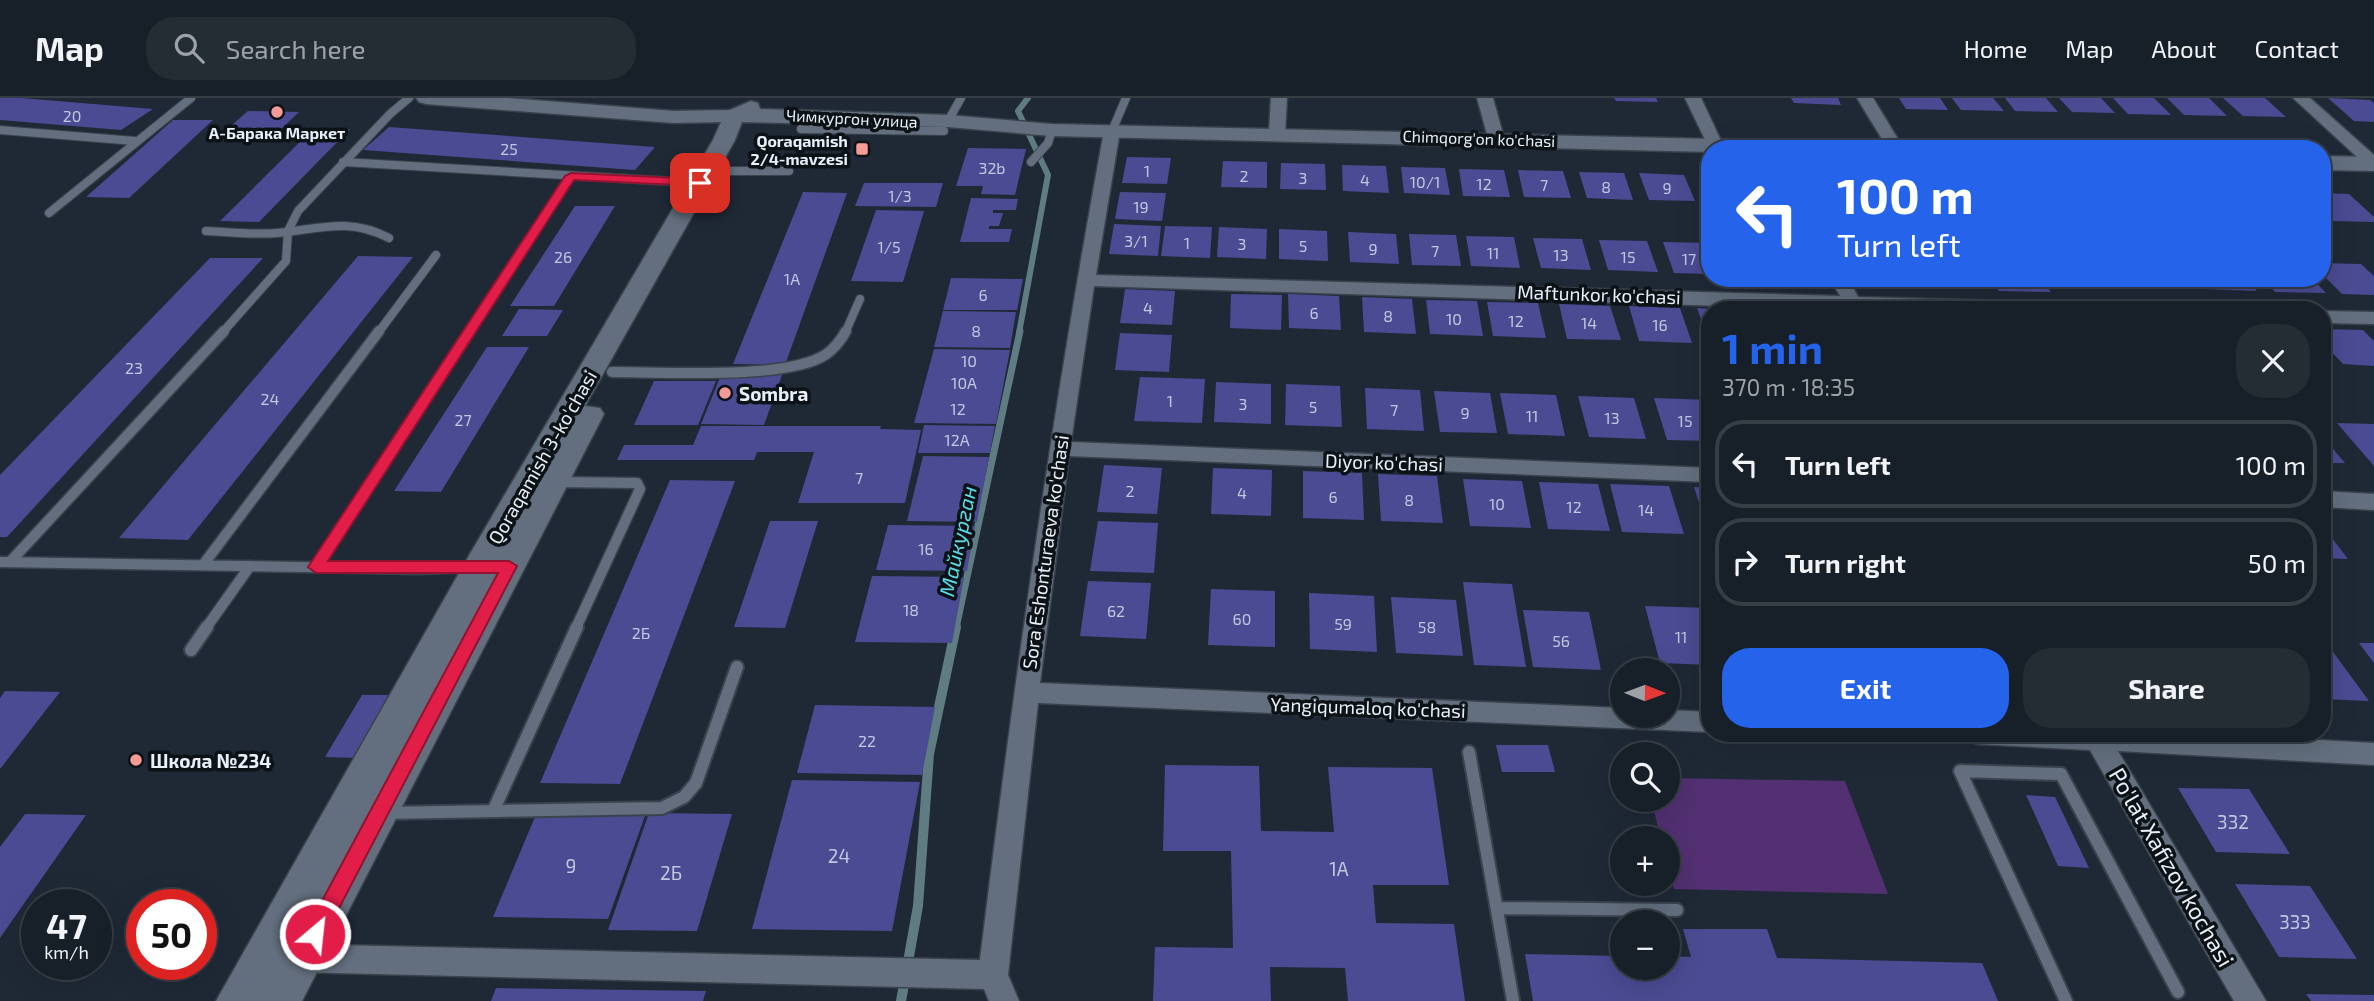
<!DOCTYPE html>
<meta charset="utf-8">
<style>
:root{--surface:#171f28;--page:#242c34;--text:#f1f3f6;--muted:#9ea2a8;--line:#363d45;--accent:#2563eb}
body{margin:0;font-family:"Exo 2",sans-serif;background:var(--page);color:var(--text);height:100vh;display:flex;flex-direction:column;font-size:26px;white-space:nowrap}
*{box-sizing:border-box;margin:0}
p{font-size:23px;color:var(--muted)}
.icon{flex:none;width:38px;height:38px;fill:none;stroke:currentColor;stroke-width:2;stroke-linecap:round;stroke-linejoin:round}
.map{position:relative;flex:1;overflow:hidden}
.details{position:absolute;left:1701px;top:203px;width:630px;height:441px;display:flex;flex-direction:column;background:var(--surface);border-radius:28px;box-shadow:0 7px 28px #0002,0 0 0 2px var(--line)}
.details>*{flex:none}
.hud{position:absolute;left:1701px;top:42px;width:630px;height:147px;border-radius:28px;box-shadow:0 7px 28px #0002,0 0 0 2px var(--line);background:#2563eb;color:#fff;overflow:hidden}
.needle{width:46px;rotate:91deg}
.controls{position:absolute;left:1610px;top:560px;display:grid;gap:14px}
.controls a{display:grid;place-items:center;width:70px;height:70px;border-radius:50%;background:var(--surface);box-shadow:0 7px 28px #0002,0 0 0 2px var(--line);font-size:35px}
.speed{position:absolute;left:21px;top:791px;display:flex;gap:14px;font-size:35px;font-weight:700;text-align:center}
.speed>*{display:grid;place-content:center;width:91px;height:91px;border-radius:50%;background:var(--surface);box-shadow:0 7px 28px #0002,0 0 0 2px var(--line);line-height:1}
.speed small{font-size:18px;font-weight:400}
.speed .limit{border:10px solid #d22;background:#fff;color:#111}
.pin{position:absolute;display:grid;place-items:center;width:60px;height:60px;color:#fff;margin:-30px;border-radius:14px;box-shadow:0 4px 10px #0006}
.me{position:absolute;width:77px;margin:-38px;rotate:28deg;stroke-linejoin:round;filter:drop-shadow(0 0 5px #0008)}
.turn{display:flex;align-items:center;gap:24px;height:147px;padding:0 21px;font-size:32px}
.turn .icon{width:91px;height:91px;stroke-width:2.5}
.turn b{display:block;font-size:49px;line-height:60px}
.round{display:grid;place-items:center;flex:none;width:74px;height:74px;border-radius:28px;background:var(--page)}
.overview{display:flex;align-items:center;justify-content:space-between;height:119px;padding:0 21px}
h1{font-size:42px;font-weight:700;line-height:52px;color:var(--accent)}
.primary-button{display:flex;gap:14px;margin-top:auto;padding:14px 21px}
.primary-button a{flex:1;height:80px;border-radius:28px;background:var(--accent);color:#fff;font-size:28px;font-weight:700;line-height:80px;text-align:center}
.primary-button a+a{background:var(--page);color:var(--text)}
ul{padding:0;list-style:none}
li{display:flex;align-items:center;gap:21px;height:88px;margin:0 14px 10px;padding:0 7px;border:4px solid var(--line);border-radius:28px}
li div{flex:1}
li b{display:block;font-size:26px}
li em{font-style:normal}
header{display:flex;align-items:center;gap:42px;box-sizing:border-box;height:98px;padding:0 35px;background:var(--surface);border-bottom:2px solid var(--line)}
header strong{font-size:33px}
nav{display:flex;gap:38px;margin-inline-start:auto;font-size:24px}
.search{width:490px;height:63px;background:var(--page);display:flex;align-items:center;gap:18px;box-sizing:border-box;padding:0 24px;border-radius:28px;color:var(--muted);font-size:26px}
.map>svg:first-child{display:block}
</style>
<header>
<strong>Map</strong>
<div class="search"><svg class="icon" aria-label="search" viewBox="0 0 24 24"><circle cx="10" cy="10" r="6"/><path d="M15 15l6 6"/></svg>Search here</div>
<nav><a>Home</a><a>Map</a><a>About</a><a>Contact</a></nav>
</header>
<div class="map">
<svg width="2374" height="903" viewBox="0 0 2374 903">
<rect width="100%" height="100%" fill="#1f2936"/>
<path fill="#523072" d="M1668,680L1845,683L1888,796L1674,791L1668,767V740H1661L1651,702H1668Z"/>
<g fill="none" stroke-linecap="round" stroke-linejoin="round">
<path stroke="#5e7c82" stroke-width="6" d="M1019,235L1048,77L1018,13L1028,0"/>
<path stroke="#5e7c82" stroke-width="7" d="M956,530L1020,233"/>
<path stroke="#5e7c82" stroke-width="10" d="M901,903L918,808L929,656L956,529"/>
</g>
<path fill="#4a4b92" d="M0,0H21L153,11L121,32L0,22Z
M1614,0H1656L1658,4L1616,3Z
M1791,0H1838L1841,7L1794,5Z
M1899,0H1940L1948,12L1906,11Z
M1952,0H1993L2004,13L1961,12Z
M2005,0H2046L2058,14L2015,13Z
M2059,0H2101L2115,15L2072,14Z
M2113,0H2154L2171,17L2128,16Z
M2167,0H2209L2227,18L2184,17Z
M2223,0H2265L2286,19L2243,18Z
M2328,0L2370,2L2374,5V24L2354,23Z
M248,13L299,14L278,34L225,33Z
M173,22H213L129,100L86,99Z
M389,29L655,49L635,72L363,52Z
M314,30L350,31L259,124L220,123Z
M968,50L1026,51L1015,97L981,96L983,88H956Z
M1127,59L1171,60L1167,86L1122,85Z
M1223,63L1267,64V90L1221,89Z
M1281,65L1325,66L1326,92L1280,91Z
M1342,67L1386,68L1389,95L1343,93Z
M1401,69L1445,70L1450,97L1404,95Z
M1459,71L1504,72L1510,99L1463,98Z
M1518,72L1563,73L1571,100L1524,99Z
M1579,74L1624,75L1633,102L1587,100Z
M1639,75L1684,77L1695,103L1649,102Z
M864,85H943L936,109L855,108Z
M803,94L847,95L785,267L733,266Z
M1120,94L1166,95L1162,123L1115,121Z
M2322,95L2349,96L2374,119V124L2331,123L2322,114Z
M971,100L1018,101L1016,112H993V115H1003L999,128H989V131H1012L1009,144H960Z
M575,108H615L554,208H510Z
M876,112L924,113L903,184L851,183Z
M1114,126L1161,128L1158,158L1109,156Z
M1165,128L1212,129L1210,160L1161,158Z
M1219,129L1267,131L1266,161L1217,159Z
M1279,131L1327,133L1328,163L1279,161Z
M1348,134L1396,136L1399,166L1350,164Z
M1409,136L1456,137L1461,168L1412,167Z
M1466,138L1514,139L1520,170L1471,168Z
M1533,140L1582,141L1591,172L1541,170Z
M1599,142L1647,143L1658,174L1608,172Z
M1663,144L1710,145V176L1674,175Z
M358,158L413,159L188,442L119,440Z
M210,160H263L7,439H0V377Z
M2322,165L2361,166L2374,178V197L2342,196L2322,176Z
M951,180L1023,181L1017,212H943Z
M1861,180H1911L1917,190L1865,188Z
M1930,180H1979L1986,191L1935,189Z
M1991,180H2040L2051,194L1999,193Z
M2063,180H2113L2119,188L2068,186Z
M2128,180H2178L2186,190L2135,189Z
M2196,180H2246L2257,193L2206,191Z
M2262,180H2312L2326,195L2275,194Z
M1125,191L1175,193L1172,227L1120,225Z
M1231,196L1282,197L1281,232L1230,230Z
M1288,196L1339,198L1341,232L1289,230Z
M1362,199L1412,201L1416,236L1364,234Z
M1426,202L1477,203L1483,238L1430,236Z
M1487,204L1538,205L1546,240L1493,238Z
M1559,206L1610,208L1621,242L1567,241Z
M1629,208L1680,210L1692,245L1639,243Z
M1697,210L1710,211V244H1709Z
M519,211L563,212L547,238H502Z
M943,213L1016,214L1010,250L934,249Z
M2322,231L2363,232L2374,243V268L2343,266L2322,244Z
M1120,235L1172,237L1169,274L1115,272Z
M487,249H529L441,394L394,393Z
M934,251L1010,252L996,326L914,325Z
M721,277H782L764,327L701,326Z
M1140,279L1205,281L1202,325L1134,323Z
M654,283H716L698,327H634Z
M1216,284L1271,286V326L1214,324Z
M1286,286L1340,288L1342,329L1285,327Z
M1365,290L1420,292L1424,333L1367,331Z
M1434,293L1490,295L1497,335L1440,334Z
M1500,295L1556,297L1565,338L1508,336Z
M1578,298L1634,300L1646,341L1589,339Z
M1654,300L1710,302V343L1667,342Z
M2337,325L2374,326V368Z
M924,327L995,328L990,355H918Z
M701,328H881L880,331L921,332L905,405H798L814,354H757L754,362H617L624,347H693Z
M2322,338L2345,365H2322Z
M923,358L989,359L977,424L907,423Z
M1104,367L1162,370L1157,416L1097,414Z
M1213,370L1272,372L1271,418L1211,416Z
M1303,373L1362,375L1364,422L1303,420Z
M1378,376L1437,378L1443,425L1381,423Z
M1463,381L1522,383L1531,430L1470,428Z
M670,382L735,383L620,686L540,685Z
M1539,384L1598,386L1610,433L1548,431Z
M1610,386L1669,388L1684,436L1622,434Z
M1694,389L1710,390V436H1709Z
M770,423H818L785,530L734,529Z
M1098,423L1158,425L1154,475L1090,473Z
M888,427L975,428L967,473L876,472Z
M2322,427L2348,461L2322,460Z
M872,478L964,479L952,545L855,544Z
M1088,483L1151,485L1146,541L1080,538Z
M1463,484L1512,486L1526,569L1474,567Z
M1211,491L1275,493V549L1208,547Z
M1309,495L1374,498L1377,554L1310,551Z
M1391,499L1456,502L1463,558L1396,555Z
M1645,508L1710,510V567L1660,565Z
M1523,512L1589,514L1601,572L1533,569Z
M2322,543H2325L2369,603L2322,601Z
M2359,545H2374V565Z
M5,593L60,594L0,671V600Z
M362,597H394L359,660L325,659Z
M815,607L935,609L922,677L797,675Z
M1496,647H1548L1555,674H1502Z
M1165,667L1259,668L1261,733L1334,734L1328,669L1432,670L1449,787H1373L1376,825L1454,826L1465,903H1348L1345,870L1270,869L1271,903H1153L1155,849L1233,850L1231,753H1163Z
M792,682L920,684L892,833L752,831Z
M2178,690L2249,691L2290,756L2216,754Z
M2026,697L2055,699L2089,770L2058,768Z
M537,714L646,715L608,821L493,819Z
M649,715L732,716L697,833L608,832Z
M25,716L86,717L0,840V749Z
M2235,786L2310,788L2357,861L2279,859Z
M1683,831H1767L1777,860L1982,865L1998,903H1533L1525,856L1622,858V870H1668V858L1691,859Z
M496,890L706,893L703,903H491Z
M2306,896L2374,897V903H2311Z"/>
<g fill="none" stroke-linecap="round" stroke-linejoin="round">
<defs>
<path id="lane-far2" d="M948,23L961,0
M801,31L944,33
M0,32L135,43
M1112,33L1126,0
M343,64L700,85
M1031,64L1048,45L1052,32
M726,73H789
M49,115L191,0
M206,133C230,134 254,137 277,135C320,131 348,119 389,140
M222,235L286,163L288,133L298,113L390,16L409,0
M378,235L436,157
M469,235L571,78
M845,235L860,201"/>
<path id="lane-far1" d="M612,274C662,274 786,282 825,257C834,251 841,242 846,233
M557,384L637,385L640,391L576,530
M0,464L419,471L475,469
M10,464L224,233
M203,467L379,233
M316,469L470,233
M206,530L250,468"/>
<path id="lane" d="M191,552L207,529
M1469,654L1513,903
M494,711L577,529
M385,715L662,710L684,699L696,685L737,569
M1497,810L1677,812
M2066,903L1960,673L2061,676L2178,894"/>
<path id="street" d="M1271,0H1287L1285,35L1277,40L1269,35Z
M1477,0H1493L1504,40L1502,43H1490L1488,40Z
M1685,0H1701L1723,47L1721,50H1709Z
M1857,0H1873L1904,51H1888Z
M2293,0H2310L2374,57V71L2368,69Z
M1112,28L1120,33L1096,177L1840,198L1830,180H1848L1858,199L2114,206L2123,212H1847L1094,188L1071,344L1710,370V384L1069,358L1040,585L1622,610V618H1668V612L1710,614V634L1038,605L1008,877L1019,903H989L984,891L293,874L283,870L278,860L283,850L293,846L980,862C1014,584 1053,308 1104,33Z
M2322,213L2374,214V226L2322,225Z
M2322,393L2374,396V412L2322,409Z
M1964,635H2185L2374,645V667L2118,653L2266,903H2234L2090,652L1977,646L1968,642Z"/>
<path id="secondary" d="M416,0H508L674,13L730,12L751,3L758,5L760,11L948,17L1052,26L1846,44L1854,46L1857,51H1710V54L1052,38L948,29L742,24L735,42L585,308L600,310L604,316L302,903H216L467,461L713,42L721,24L674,25L426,6L419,4Z
M2322,58L2374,59V73L2322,72Z"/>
</defs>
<use href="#lane-far2" stroke="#3a434d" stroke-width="10"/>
<use href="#lane-far1" stroke="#3a434d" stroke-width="13"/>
<use href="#lane" stroke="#3a434d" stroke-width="16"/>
<use href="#street" stroke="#3a434d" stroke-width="3"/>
<use href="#secondary" stroke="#3a434d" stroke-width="3"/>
<use href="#lane-far2" stroke="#636f7e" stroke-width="8"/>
<use href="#lane-far1" stroke="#636f7e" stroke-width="10"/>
<use href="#lane" stroke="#636f7e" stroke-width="12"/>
<use href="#street" fill="#636f7e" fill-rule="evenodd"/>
<use href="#secondary" fill="#636f7e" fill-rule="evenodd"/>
</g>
<path fill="#e11d48" stroke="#92132f" stroke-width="2" d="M571,75L700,81L705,85L700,88L574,82L328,463H509L517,468L322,843L315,845L308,843L305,836L308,829L498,475H316L308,469L565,78Z"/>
<g fill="#f59b97" stroke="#0d1217" stroke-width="2.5">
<circle cx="277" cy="14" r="7"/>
<rect x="855" y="44" width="14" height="14" rx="3.5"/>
<circle cx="725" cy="295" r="7"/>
<circle cx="136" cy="662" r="7"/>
</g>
<g text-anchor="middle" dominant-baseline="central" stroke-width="7" stroke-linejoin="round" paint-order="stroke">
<g font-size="16" fill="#c1c7df">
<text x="72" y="17">20</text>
<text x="509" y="50">25</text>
<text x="992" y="69">32b</text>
<text x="1147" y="72">1</text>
<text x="1244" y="77">2</text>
<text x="1303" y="79">3</text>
<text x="1365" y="81">4</text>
<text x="1425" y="83">10/1</text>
<text x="1484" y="85">12</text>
<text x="1544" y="86">7</text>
<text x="1606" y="88">8</text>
<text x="1667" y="89">9</text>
<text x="900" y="97">1/3</text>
<text x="1141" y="108">19</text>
<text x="1136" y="142">3/1</text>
<text x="1187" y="144">1</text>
<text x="1242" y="145">3</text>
<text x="1303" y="147">5</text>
<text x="889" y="148">1/5</text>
<text x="1373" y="150">9</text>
<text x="1435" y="152">7</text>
<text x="1493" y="154">11</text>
<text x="1561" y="156">13</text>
<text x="563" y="158">26</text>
<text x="1628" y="158">15</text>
<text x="1689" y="160">17</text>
<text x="792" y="180">1А</text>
<text x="983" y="196">6</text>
<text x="1148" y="209">4</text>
<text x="1314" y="214">6</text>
<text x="1388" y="217">8</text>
<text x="1454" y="220">10</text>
<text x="1516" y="222">12</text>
<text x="1589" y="224">14</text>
<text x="1660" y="226">16</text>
<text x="976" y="232">8</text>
<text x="969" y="262">10</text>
<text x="134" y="269">23</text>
<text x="964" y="284">10A</text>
<text x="270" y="300">24</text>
<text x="1170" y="302">1</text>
<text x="1243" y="305">3</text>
<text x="1313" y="308">5</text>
<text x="958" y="310">12</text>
<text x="1394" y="311">7</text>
<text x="1465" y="314">9</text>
<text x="1532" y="317">11</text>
<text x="1612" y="319">13</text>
<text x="463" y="321">27</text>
<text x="1685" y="322">15</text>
<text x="957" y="341">12A</text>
<text x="859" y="379">7</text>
<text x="1130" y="392">2</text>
<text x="1242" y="394">4</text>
<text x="1333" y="398">6</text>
<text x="1409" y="401">8</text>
<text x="1497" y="405">10</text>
<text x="1574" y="408">12</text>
<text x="1646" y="411">14</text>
<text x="926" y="450">16</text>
<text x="911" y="511">18</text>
<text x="1116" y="512">62</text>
<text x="1242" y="520">60</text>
<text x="1343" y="525">59</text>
<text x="1427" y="528">58</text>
<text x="641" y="534">2Б</text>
<text x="1681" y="538">11</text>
<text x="1561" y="542">56</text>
<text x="867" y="642">22</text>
</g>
<g font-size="16" fill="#e9f0f9" stroke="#0d1217">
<text transform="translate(852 20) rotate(3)">Чимкургон улица</text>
<text transform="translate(1479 40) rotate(2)">Chimqorg'on ko'chasi</text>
</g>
<g font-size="16" font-weight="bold" fill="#e9f0f9" stroke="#0d1217">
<text x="277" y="34">А-Барака Маркет</text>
<text x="848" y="42" text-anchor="end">Qoraqamish<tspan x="848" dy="18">2/4-mavzesi</tspan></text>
</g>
<g font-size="19" fill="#e9f0f9" stroke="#0d1217">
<text transform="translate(1599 196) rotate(2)">Maftunkor ko'chasi</text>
<text transform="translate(542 359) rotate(-60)">Qoraqamish 3-ko'chasi</text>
<text transform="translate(1384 364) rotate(2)">Diyor ko'chasi</text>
<text transform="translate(1045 454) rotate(-82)">Sora Eshonturaeva ko'chasi</text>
<text transform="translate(1368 609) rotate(2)">Yangiqumaloq ko'chasi</text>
</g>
<g font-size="19" font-weight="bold" fill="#e9f0f9" stroke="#0d1217" text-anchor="start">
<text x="739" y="295">Sombra</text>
<text x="150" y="662">Школа №234</text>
</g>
<g font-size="19" fill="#c1c7df">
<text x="2233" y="723">332</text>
<text x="839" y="757">24</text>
<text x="571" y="767">9</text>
<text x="1339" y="770">1A</text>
<text x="671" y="774">2Б</text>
<text x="2295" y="823">333</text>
</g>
<g font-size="21" font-style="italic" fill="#5adee9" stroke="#0d1217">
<text transform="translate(957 443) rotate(-78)">Майкурган</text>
</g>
<g font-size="23" fill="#e9f0f9" stroke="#0d1217">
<text transform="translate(2172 769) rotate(60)">Po'lat Xafizov kochasi</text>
</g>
</g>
</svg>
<div class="controls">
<a><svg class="needle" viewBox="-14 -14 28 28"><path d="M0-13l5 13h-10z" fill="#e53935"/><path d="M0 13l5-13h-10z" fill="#9ea2a8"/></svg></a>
<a><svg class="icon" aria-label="search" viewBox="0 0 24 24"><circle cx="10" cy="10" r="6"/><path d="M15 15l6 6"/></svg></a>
<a>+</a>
<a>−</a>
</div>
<div class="speed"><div>47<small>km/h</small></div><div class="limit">50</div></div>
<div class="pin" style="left:700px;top:85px;background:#d93025"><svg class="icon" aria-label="arrive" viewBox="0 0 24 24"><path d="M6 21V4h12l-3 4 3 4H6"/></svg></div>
<svg class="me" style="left:315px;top:836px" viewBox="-20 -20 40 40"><circle r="17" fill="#e11d48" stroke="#fff" stroke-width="3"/><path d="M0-11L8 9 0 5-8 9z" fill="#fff"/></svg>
<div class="hud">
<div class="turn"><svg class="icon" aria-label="left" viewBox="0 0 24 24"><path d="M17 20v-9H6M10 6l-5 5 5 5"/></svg><div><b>100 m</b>Turn left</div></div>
</div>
<section class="details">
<div class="overview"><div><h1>1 min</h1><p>370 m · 18:35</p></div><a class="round"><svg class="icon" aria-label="close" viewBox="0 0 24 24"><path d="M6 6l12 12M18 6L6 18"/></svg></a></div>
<ul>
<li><svg class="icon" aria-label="left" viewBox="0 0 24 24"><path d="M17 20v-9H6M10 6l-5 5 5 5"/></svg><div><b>Turn left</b></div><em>100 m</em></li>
<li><svg class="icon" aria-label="right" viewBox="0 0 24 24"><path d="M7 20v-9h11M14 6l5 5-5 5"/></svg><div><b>Turn right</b></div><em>50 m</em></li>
</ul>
<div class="primary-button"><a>Exit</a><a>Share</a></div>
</section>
</div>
